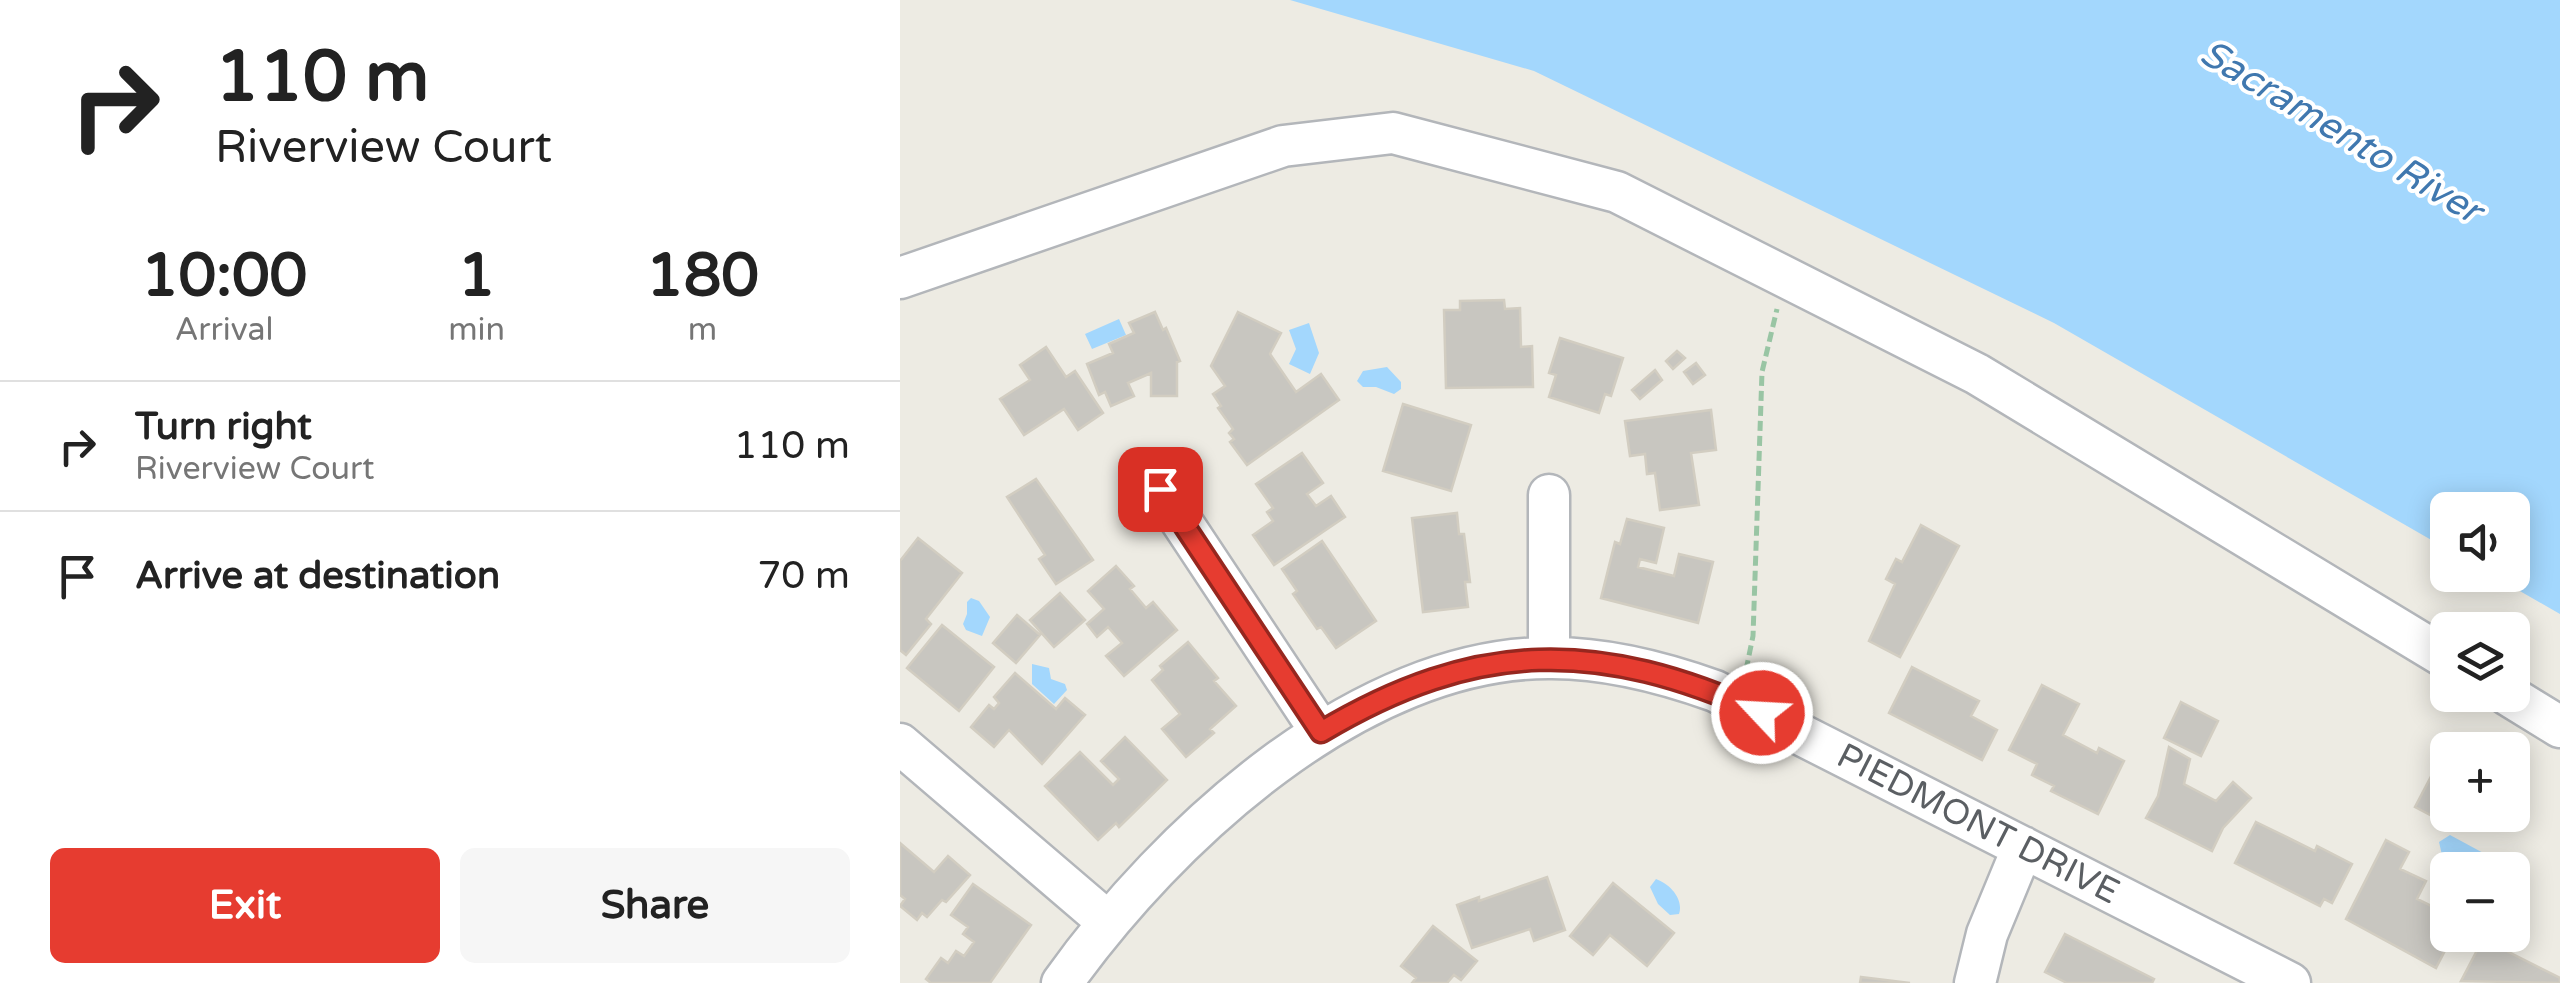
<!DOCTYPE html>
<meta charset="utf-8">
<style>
:root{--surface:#fff;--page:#f6f6f6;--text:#222;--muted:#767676;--line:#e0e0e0;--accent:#e63c30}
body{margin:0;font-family:"Varela Round",sans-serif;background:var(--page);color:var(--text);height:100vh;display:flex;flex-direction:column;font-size:38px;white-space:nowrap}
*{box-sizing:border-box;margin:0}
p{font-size:32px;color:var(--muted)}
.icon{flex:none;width:55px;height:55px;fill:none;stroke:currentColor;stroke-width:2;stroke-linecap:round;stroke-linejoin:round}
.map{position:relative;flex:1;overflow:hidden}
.sheet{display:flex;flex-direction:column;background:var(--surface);width:900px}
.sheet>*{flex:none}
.hud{background:#fff;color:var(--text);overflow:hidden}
.controls{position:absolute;left:1530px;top:492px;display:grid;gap:20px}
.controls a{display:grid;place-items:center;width:100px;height:100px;border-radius:15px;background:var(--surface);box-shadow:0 5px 25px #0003;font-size:50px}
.pin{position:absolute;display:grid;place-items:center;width:85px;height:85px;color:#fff;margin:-42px;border-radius:20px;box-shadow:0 5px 15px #0006}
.me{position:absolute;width:110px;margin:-55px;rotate:295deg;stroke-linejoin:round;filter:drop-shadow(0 0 8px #0008)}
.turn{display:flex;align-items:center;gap:35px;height:210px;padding:0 50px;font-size:45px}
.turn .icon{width:130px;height:130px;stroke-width:2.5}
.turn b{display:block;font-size:70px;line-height:85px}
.eta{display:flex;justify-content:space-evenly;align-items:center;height:170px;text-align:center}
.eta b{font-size:60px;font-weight:700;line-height:70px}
.cta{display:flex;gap:20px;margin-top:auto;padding:20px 50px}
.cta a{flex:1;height:115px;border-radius:15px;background:var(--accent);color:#fff;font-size:40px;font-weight:700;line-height:115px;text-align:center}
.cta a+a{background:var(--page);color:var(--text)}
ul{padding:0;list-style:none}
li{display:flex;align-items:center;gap:30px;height:130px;padding:0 50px;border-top:2px solid var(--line)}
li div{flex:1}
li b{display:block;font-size:38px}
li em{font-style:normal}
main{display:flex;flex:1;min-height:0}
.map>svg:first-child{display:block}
</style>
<main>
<section class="sheet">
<div class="hud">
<div class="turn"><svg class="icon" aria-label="right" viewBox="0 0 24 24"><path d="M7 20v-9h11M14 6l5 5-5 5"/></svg><div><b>110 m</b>Riverview Court</div></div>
</div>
<div class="eta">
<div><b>10:00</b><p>Arrival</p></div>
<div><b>1</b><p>min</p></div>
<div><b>180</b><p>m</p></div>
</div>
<ul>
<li><svg class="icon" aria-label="right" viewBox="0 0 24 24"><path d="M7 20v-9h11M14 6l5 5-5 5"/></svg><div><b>Turn right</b><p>Riverview Court</p></div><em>110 m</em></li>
<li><svg class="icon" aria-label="arrive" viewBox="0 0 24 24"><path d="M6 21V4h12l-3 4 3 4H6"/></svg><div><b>Arrive at destination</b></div><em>70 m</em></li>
</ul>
<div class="cta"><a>Exit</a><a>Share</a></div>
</section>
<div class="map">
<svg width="1660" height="983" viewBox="0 0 1660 983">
<rect width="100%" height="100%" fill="#edebe3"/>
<path fill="#a3d7fd" d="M390,0H1660V614L1592,575H1612V510H1548L1547,549L1154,323L634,71Z
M219,319L226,335L192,349L185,334Z
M409,323L419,353L410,374L389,364L396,349L389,330Z
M487,367L501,382V389L494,394L476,387H463L457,381L463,371Z
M71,598L79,601L90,617L82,636L66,630L63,624L67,614V602Z
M132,664L149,668L151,679L165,684L167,690L154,704L132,684Z
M1550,835L1587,855L1591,863L1588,870H1563L1555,861L1542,855L1539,842Z
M756,879C770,884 784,899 779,914L770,915L758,904L750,887Z"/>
<path fill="#c8c6c0" stroke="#d2cdc1" stroke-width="2.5" d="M604,300L605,309L620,308L621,347L632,346L633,387L546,388L544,310H560V301Z
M255,312L263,330L266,328L280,361L277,362V396H251V373L228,383L234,396L211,406L205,392L199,395L187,364L213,353L209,344L234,333L229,323Z
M338,312L381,333L370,354L396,392L421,374L439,400L347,465L330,442L334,439L329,433L333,429L318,408L321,406L313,394L325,386L311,366Z
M660,338L723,358L711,396L705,394L699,413L649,397L656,375L649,373Z
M146,347L166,377L175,371L203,413L178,430L164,409L124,435L100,399L130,380L120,365Z
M777,351L785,358L773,369L766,361Z
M796,363L805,375L793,384L784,372Z
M755,370L762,380L740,399L732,390Z
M503,404L571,425L551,491L483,471Z
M811,410L816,450L791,453L799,505L760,510L755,473L747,474L745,454L730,456L725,421Z
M402,453L423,483L407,494L416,506L431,496L445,517L374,565L353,535L373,521L367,512L373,508L356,484Z
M136,479L193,560L156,584L139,559L145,555L107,497Z
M557,513L559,534H564L570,582H565L568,607L523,612L512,518Z
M727,519L764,528L756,563L740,559L738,567L774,576L779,554L813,562L798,623L701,598L715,542L720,544Z
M1021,525L1059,546L1000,657L969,641L995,584L986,579L996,559L1002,562Z
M18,538L62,573L26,619L31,624L6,655L0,650V561Z
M422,541L476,621L436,648L421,627L417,629L393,594L397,591L382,569Z
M216,566L234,586L230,589L246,608L253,602L277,630L224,676L206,656L222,643L208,627L197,637L187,624L204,609L188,591Z
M160,593L185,620L154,647L130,620Z
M117,615L140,635L116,663L93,643Z
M42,625L94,667L59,711L7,668Z
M288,642L318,678L314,681L336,706L310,729L314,733L286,757L262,729L280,714L252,680L263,670L260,666Z
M1012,667L1079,701L1071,716L1097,730L1082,760L989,713Z
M115,673L156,709L165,698L185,715L142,764L109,730L94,747L71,727L89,705L94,709L99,703L94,697Z
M1142,685L1179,704L1163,735L1197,753L1199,748L1224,761L1198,814L1151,791L1154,786L1132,775L1137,764L1109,750Z
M1281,702L1318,721L1301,756L1264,738Z
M225,737L267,780L219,827L216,823L198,840L145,786L180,752L213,785L219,779L201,761Z
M1269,747L1290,759L1284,784L1316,801L1333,782L1351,798L1323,828L1312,851L1246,818L1258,796Z
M1536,767L1548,773V815H1567L1559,830L1515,807Z
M1356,822L1415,851L1417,846L1452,864L1432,903L1424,899L1420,906L1335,863Z
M1486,840L1509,852L1500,869L1526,881L1517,899L1548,914V935H1553L1536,968L1446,919Z
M0,843L34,872L48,856L70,875L46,902L42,900L27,917L22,913L17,920L0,906L5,899L0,895Z
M647,877L665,930L634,941L630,929L572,948L557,905L579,897V901Z
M713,883L774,933L747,966L710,935L693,955L670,936Z
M73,884L131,925L90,983H31L26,979L41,958L48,963L56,951L64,956L74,942L63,934L68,927L51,915Z
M533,926L577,961L561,980L554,975L547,983H512L516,978L501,966Z
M1165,934L1254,979L1252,983H1167L1145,972Z
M1583,939L1660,978V983L1561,981Z
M961,977L1010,983H960Z"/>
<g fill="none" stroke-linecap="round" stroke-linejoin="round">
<defs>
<path id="minor" d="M0,278L383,146L493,133L717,192L1077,374L1548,659
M260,489L421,732
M649,495V658
M1608,695L1660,727
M0,744L208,922
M162,983C267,836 460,656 652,658C708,658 762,672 815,691L1390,983
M1075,983L1087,934L1123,847"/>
</defs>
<use href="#minor" stroke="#b3b6ba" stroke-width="45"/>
<path stroke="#99c5a4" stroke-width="5" stroke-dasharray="10 5" stroke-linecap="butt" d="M846,670L853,636L862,372L877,309"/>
<use href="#minor" stroke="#fff" stroke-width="40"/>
</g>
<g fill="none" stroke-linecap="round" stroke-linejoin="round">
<defs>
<path id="route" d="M260,489L421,732C577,639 699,639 862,713"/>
</defs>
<use href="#route" stroke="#96271f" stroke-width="25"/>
<use href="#route" stroke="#e63c30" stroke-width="18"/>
</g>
<g text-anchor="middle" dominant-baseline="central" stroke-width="8" stroke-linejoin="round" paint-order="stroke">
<g font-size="35" fill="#5b5f63" stroke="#fff">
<text transform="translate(1078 824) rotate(27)">PIEDMONT DRIVE</text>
</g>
<g font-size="38" font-style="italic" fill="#4078af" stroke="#fff">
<text transform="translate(1441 132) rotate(31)">Sacramento River</text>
</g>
</g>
</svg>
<div class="controls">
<a><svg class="icon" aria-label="sound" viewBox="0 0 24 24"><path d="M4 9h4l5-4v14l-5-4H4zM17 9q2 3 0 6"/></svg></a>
<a><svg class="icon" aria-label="layers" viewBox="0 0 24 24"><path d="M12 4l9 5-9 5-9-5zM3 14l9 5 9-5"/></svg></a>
<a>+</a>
<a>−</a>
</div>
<div class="pin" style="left:260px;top:489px;background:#d93025"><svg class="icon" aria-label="arrive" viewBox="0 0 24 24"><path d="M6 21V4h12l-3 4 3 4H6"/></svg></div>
<svg class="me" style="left:862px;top:713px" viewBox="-20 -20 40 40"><circle r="17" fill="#e63c30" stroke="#fff" stroke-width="3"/><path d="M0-11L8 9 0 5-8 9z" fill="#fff"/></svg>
</div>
</main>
